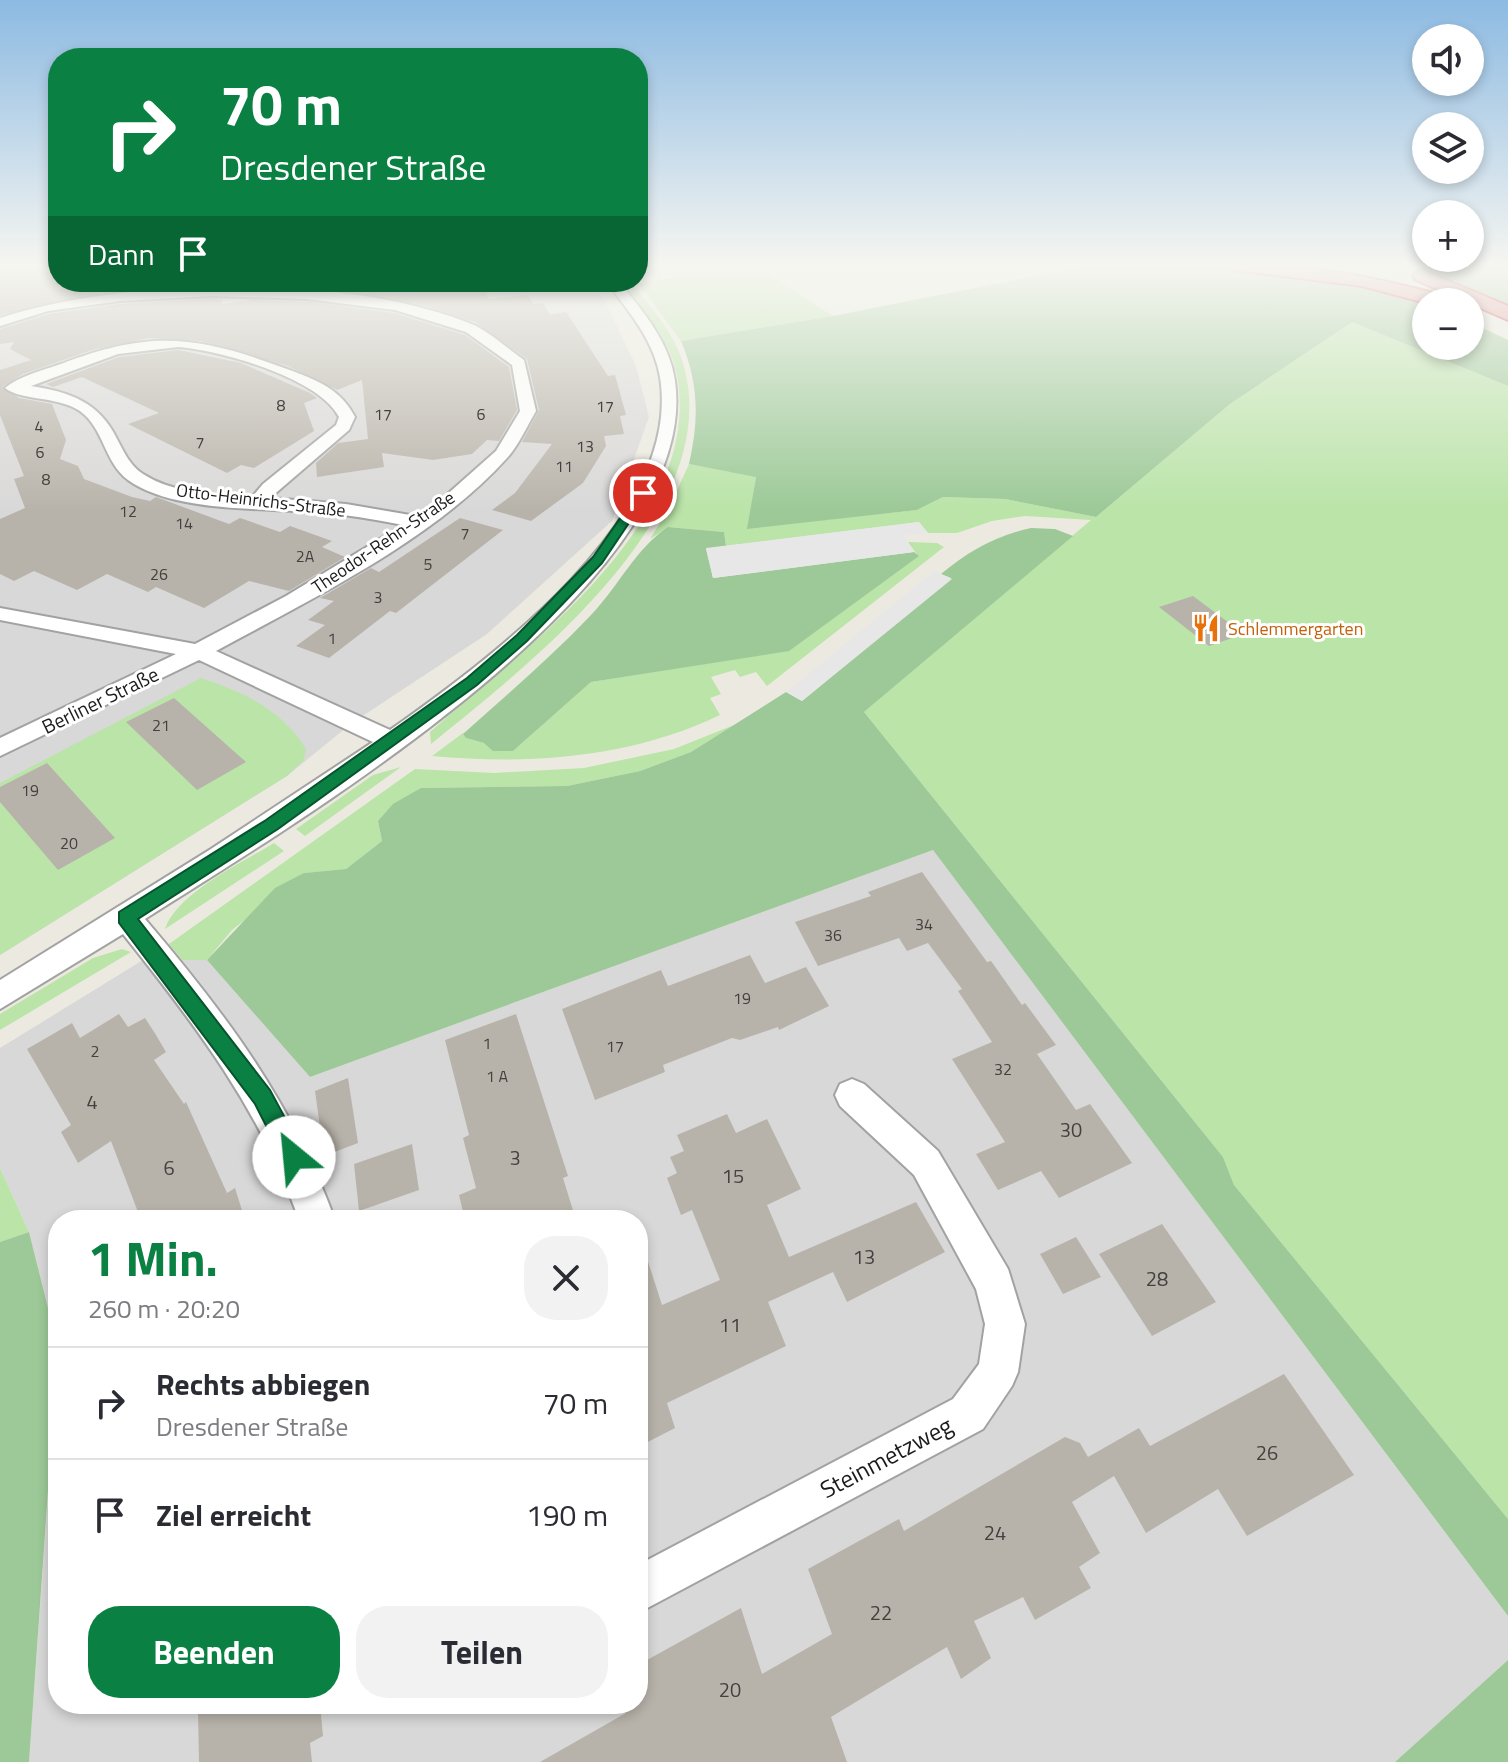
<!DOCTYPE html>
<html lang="de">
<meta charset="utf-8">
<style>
:root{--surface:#fff;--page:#f2f2f3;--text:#2b2b33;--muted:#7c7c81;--line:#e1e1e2;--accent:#0b8043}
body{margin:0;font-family:"Titillium Web",sans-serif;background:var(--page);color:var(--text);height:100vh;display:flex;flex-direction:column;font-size:30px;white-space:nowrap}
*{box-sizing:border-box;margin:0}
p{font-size:26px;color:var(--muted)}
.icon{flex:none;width:44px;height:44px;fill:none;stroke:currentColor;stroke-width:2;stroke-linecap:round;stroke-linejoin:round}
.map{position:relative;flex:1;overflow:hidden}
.side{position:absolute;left:48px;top:1210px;width:600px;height:504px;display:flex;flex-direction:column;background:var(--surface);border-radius:32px;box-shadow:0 4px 12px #0003}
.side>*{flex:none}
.banner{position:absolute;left:48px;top:48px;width:600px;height:244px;border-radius:32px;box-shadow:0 4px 12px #0003;background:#0b8043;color:#fff;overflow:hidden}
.buttons{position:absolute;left:1412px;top:24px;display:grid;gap:16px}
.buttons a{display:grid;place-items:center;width:72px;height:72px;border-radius:50%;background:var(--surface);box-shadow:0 4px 12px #0003;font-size:40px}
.pin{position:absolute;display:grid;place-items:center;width:68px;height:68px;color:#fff;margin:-34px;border:4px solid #fff;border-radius:50%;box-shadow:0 2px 8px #0007}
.me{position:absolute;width:88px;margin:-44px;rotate:332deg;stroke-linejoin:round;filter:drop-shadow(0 0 6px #0008)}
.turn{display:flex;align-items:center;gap:28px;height:168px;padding:0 40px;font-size:36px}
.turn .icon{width:104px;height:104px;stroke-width:2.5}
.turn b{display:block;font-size:56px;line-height:68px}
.then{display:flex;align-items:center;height:76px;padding:0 40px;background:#0003;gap:16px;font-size:30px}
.round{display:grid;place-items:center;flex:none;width:84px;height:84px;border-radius:32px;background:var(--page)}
.head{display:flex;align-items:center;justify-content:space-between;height:136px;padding:0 40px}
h1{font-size:48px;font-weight:700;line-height:60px;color:var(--accent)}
.action{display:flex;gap:16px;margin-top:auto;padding:16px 40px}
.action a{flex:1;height:92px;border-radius:32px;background:var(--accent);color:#fff;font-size:32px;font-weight:700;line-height:92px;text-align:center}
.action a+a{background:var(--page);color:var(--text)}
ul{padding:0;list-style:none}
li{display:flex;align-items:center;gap:24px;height:112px;padding:0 40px;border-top:2px solid var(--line)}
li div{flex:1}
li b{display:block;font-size:30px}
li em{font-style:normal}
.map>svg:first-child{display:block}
</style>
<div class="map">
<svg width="1508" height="1762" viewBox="0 0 1508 1762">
<rect width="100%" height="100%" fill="#eceae0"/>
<path fill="#d9d8d8" d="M638,264H733L645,280L638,273Z
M58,267V282H557L602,296L636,366L649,417L612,521L487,634L352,723L287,776L0,955V269Z
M933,850L1508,1616V1660L1395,1762H29L58,1355V1704H638V1220H58V1348L29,1232L0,1168V1048L169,944L182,960H207L310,1077Z"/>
<path fill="#bae4a8" d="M733,264H752L833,316L681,341L639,284Z
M622,282H630C649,305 671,329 681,357C733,507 530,664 431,744L430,732C524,649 704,521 677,376C670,338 643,312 622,282Z
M1352,322L1508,386V1519L1234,1185L1223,1157L864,712L1091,520L1025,516L992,521L957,533H928L919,522L726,546L724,532L669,527L650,539L668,510L689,464L756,476L748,528L917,510L943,497L1005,499L1096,517L1230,404Z
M908,542L937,543L944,547L767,686L756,672L740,677L735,670L711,677L721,694L710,698L720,715C631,758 529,765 432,756L463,733L466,738L513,751L591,682L753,656L918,556Z
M201,678C244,692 282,710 306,749L304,760L287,776L0,955V783Z
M734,725L691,752L640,771L567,786L421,788L378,821L382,841L346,869L304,873L232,930L207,960H182L169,944L415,769L494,773L584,768L674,749Z
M401,767L305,836L296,829L373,775Z
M274,843L284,851L165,929C177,893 242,863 274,843Z
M122,949L131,952L0,1030V1014L93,958Z
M0,1168L29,1232L0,1242Z"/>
<path fill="#9cc997" d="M1094,264H1219L1242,271L1348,283L1426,303V346H1470V322L1508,340V386L1352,322L1230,404L1096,517L1005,499L943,497L917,510L747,529L756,477L689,464C699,420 699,383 681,341L833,316Z
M1415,264H1508V304L1427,269Z
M668,527L724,532L726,546L706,549L713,578L914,552L919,556L789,651L591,682L513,751H493L484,743L466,738L463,734C507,695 551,657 591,615C618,587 636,548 668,527Z
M1031,528L1055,529L1073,536L864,712L1223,1157L1234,1185L1508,1519V1616L933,850L310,1077L207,960L275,888L304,873L346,869L382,841L378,821L393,804L421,788L567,786L640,771L691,752L786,692L802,701L951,578L941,574C969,551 995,536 1031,528Z
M29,1232L58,1348L29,1762H0V1242Z
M1508,1660V1762H1395Z"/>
<path fill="#e7e7e7" d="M919,522L928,533L903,536L914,552L713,578L706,548Z
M934,571L952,579L802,701L786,692Z"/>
<path fill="#b8b3aa" d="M58,270V289L155,282H221L110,292L0,315V272Z
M356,282L400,286V282H484L488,299L528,295L533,304L543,303L550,315L566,312L608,376L615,375L626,415L620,416L624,434L604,436L606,446L583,483L531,521L492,510L515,493L552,444L522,442L539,410L527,359L475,322L423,305L343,291Z
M211,299L222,300V304L253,300L310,302L394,313L465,335L509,367L517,410L499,441L487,440L472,454L433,460L382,453L384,467L317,477L316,463L338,443L368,439L362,380L337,390L288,366L201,341L149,338L92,350L23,374L2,387L19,398L52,404L66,440L60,459L78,466L84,479L132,497L150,501L156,497L229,524L240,518L280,532L290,526L332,541L322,547L345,557L289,591L249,581L204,608L156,587L148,592L107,574L77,590L34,571L14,581L0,574V519L25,508L14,479L24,476L0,415V370L31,360L10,349L14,342L0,344V329L49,314L120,304Z
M178,350L241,363L310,393L317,398L304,403L314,431L254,468L241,465L227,473L128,424L159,413L82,377L53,387L46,384L119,357Z
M460,518L503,530L396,613L390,611L329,658L296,646L325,625L308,620L334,601L320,598L371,568L379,572Z
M1193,596L1244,634L1209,646L1159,607Z
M174,698L246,762L197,790L126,722Z
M47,763L115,838L58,870L0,802V787Z
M922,872L987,962L991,961L1022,1005L1025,1003L1056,1045L1037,1054L1076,1110L1090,1104L1132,1163L1059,1198L1041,1171L998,1190L976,1154L1005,1142L952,1059L992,1042L958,991L962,989L928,943L907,951L899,938L818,966L795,922L871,896L868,892Z
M750,955L765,983L806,967L829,1006L779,1030L778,1027L740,1040L732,1038L663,1065L665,1072L595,1100L562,1009L661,970L668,986Z
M119,1014L128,1027L145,1018L156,1035L166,1052L154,1060L184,1104L186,1102L227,1193L235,1188L245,1220H141L111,1141L78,1163L61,1132L71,1125L27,1049L72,1023L80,1038Z
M516,1014L568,1176L563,1178L576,1220H465L459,1195L476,1188L463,1138L469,1135L445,1040Z
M348,1078L358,1143L324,1156L315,1091Z
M727,1114L736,1133L767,1119L801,1189L767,1205L789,1257L916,1202L945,1252L847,1302L833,1272L768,1302L786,1346L667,1403L675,1428L638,1447V1247L643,1246L662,1305L720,1280L692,1210L681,1215L667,1178L677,1173L670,1157L684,1151L677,1135Z
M412,1144L419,1190L359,1211L354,1164Z
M1162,1224L1216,1302L1152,1336L1099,1254Z
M1076,1237L1101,1277L1063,1294L1040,1254Z
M1284,1374L1354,1475L1247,1536L1218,1489L1146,1533L1114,1476L1072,1502L1100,1553L1079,1567L1091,1588L1035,1620L1023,1597L974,1621L991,1658L961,1679L947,1647L831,1717L847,1762H540L626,1713L624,1704H638V1665L741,1608L762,1674L832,1634L808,1569L899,1519L904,1531L1065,1437L1080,1443L1088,1457L1139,1428L1150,1446Z
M212,1704H320L323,1736L310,1743L312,1762H199L198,1711Z"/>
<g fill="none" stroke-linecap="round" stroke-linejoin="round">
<defs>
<path id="minor" d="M607,282H619C643,311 670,343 675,381C703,583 294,824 145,919C226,1014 292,1102 335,1220H299C261,1111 194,1023 123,934L0,1009V980L211,849L373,742L199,660L0,756V738L176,654L0,620V608L195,644L286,596L403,525C373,519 343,514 313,512C259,508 173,512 128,480C104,462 104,428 80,411C58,396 21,401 5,388C19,376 44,370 61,364C152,329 198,336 287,369C316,380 340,388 355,417L349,430L270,498L346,504L416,516L443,498L496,451L520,411L512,365L466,332L395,310L306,299L211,296L120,301L48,311L0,326V318C128,277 348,273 474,325C491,333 508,349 524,360L536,411C527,426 519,445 507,458C432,541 313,598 216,651L390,730C490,659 683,518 660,377C654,340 628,311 607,282ZM178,347C220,350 319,378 339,417L336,425L263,484L252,497C217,495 174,494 143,474C130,466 124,452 117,439C99,402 70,392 31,386L118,354Z
M852,1079L864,1084L938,1151L1008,1269L1025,1324L1018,1372L1012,1386L983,1429L638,1613V1565L953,1399L979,1364L985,1324L976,1289L914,1175L840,1106L835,1095L840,1084Z"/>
<path id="tertiary" d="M0,264H31L24,268L0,269Z"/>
<path id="motorway" d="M1224,264C1308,264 1372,276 1452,298L1455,302L1426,303L1362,286L1233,270Z
M1423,270L1508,306V320L1416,280L1413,276L1416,272Z"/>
</defs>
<use href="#minor" stroke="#a2a2a2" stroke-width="4"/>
<use href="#tertiary" stroke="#a2a2a2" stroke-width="4"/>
<use href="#motorway" stroke="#cb2c45" stroke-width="4"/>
<use href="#minor" fill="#fff" fill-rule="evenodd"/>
<use href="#tertiary" fill="#fff" fill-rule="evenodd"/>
<use href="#motorway" fill="#e08b8b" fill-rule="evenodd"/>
</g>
<linearGradient id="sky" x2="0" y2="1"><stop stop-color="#8cbae2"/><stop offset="0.52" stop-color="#f6f6f1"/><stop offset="1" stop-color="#f6f6f1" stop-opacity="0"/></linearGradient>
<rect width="1508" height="511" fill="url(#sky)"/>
<path fill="#0b8043" stroke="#07532c" stroke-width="2" d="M639,491L649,493L602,563L527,641L477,685L278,829L138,919L270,1090L306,1157L302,1165L294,1168L286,1165L255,1104L119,923V912L266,820L467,678L517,635L593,557Z"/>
<defs>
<symbol id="restaurant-bare" viewBox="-9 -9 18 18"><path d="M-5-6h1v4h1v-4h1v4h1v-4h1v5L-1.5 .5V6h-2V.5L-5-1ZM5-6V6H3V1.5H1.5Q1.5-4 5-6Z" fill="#e8710a" stroke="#fff" stroke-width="2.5" paint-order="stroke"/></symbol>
</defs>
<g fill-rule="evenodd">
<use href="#restaurant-bare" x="1186" y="608" width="40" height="40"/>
</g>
<g text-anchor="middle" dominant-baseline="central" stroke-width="6" stroke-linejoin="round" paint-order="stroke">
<g font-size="16" fill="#42413f">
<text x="281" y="405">8</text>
<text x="605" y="406">17</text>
<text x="383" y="414">17</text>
<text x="481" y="414">6</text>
<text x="39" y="426">4</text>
<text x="200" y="442">7</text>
<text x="585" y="446">13</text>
<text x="40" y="452">6</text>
<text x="564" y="466">11</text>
<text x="46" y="479">8</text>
<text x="128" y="511">12</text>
<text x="184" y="523">14</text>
<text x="465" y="533">7</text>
<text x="305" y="556">2A</text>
<text x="428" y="564">5</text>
<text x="159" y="574">26</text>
<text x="378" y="597">3</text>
<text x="332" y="638">1</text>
<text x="161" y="725">21</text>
<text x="30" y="790">19</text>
<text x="69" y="843">20</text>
<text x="924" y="924">34</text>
<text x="833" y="935">36</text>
<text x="742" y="998">19</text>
<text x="487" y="1043">1</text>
<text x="615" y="1046">17</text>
<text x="95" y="1051">2</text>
<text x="1003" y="1069">32</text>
<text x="497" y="1076">1 A</text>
</g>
<g font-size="18" fill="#1b1b1b" stroke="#fff">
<text transform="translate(261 500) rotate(7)">Otto-Heinrichs-Straße</text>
<text transform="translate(383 542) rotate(-34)">Theodor-Rehn-Straße</text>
</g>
<g font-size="18" fill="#c56008" stroke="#fff" text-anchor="start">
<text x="1228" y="628">Schlemmergarten</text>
</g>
<g font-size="20" fill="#1b1b1b" stroke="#fff">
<text transform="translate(100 700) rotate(-26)">Berliner Straße</text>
</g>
<g font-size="20" fill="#42413f">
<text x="92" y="1101">4</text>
<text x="1071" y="1129">30</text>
<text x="515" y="1157">3</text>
<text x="169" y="1167">6</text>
<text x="733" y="1175">15</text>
<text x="864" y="1256">13</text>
<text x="1157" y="1278">28</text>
<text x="730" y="1324">11</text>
<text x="1267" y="1452">26</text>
<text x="995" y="1532">24</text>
<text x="881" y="1612">22</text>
<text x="730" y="1689">20</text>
</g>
<g font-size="24" fill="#1b1b1b" stroke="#fff">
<text transform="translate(886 1457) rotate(-28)">Steinmetzweg</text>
</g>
</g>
</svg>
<div class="buttons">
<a><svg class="icon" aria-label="sound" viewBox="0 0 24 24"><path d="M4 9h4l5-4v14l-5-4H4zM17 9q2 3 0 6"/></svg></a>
<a><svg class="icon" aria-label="layers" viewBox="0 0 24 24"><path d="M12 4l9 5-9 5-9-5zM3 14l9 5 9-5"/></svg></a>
<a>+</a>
<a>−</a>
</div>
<div class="pin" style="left:643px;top:493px;background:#d93025"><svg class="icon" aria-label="arrive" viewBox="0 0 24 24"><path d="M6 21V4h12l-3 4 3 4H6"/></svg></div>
<svg class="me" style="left:294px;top:1157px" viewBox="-20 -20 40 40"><circle r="19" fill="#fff"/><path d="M0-13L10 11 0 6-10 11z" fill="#0b8043"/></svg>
<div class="banner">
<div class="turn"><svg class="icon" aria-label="right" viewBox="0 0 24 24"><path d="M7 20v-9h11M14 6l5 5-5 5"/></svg><div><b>70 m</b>Dresdener Straße</div></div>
<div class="then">Dann<svg class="icon" aria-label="arrive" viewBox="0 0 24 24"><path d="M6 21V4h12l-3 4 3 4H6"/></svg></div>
</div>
<section class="side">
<div class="head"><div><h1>1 Min.</h1><p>260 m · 20:20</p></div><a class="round"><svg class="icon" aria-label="close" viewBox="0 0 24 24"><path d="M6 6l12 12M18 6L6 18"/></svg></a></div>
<ul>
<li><svg class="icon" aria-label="right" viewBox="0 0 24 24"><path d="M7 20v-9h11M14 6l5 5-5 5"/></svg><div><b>Rechts abbiegen</b><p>Dresdener Straße</p></div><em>70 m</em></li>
<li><svg class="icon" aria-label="arrive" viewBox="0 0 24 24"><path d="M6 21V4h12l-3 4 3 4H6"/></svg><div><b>Ziel erreicht</b></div><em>190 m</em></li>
</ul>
<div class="action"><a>Beenden</a><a>Teilen</a></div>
</section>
</div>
